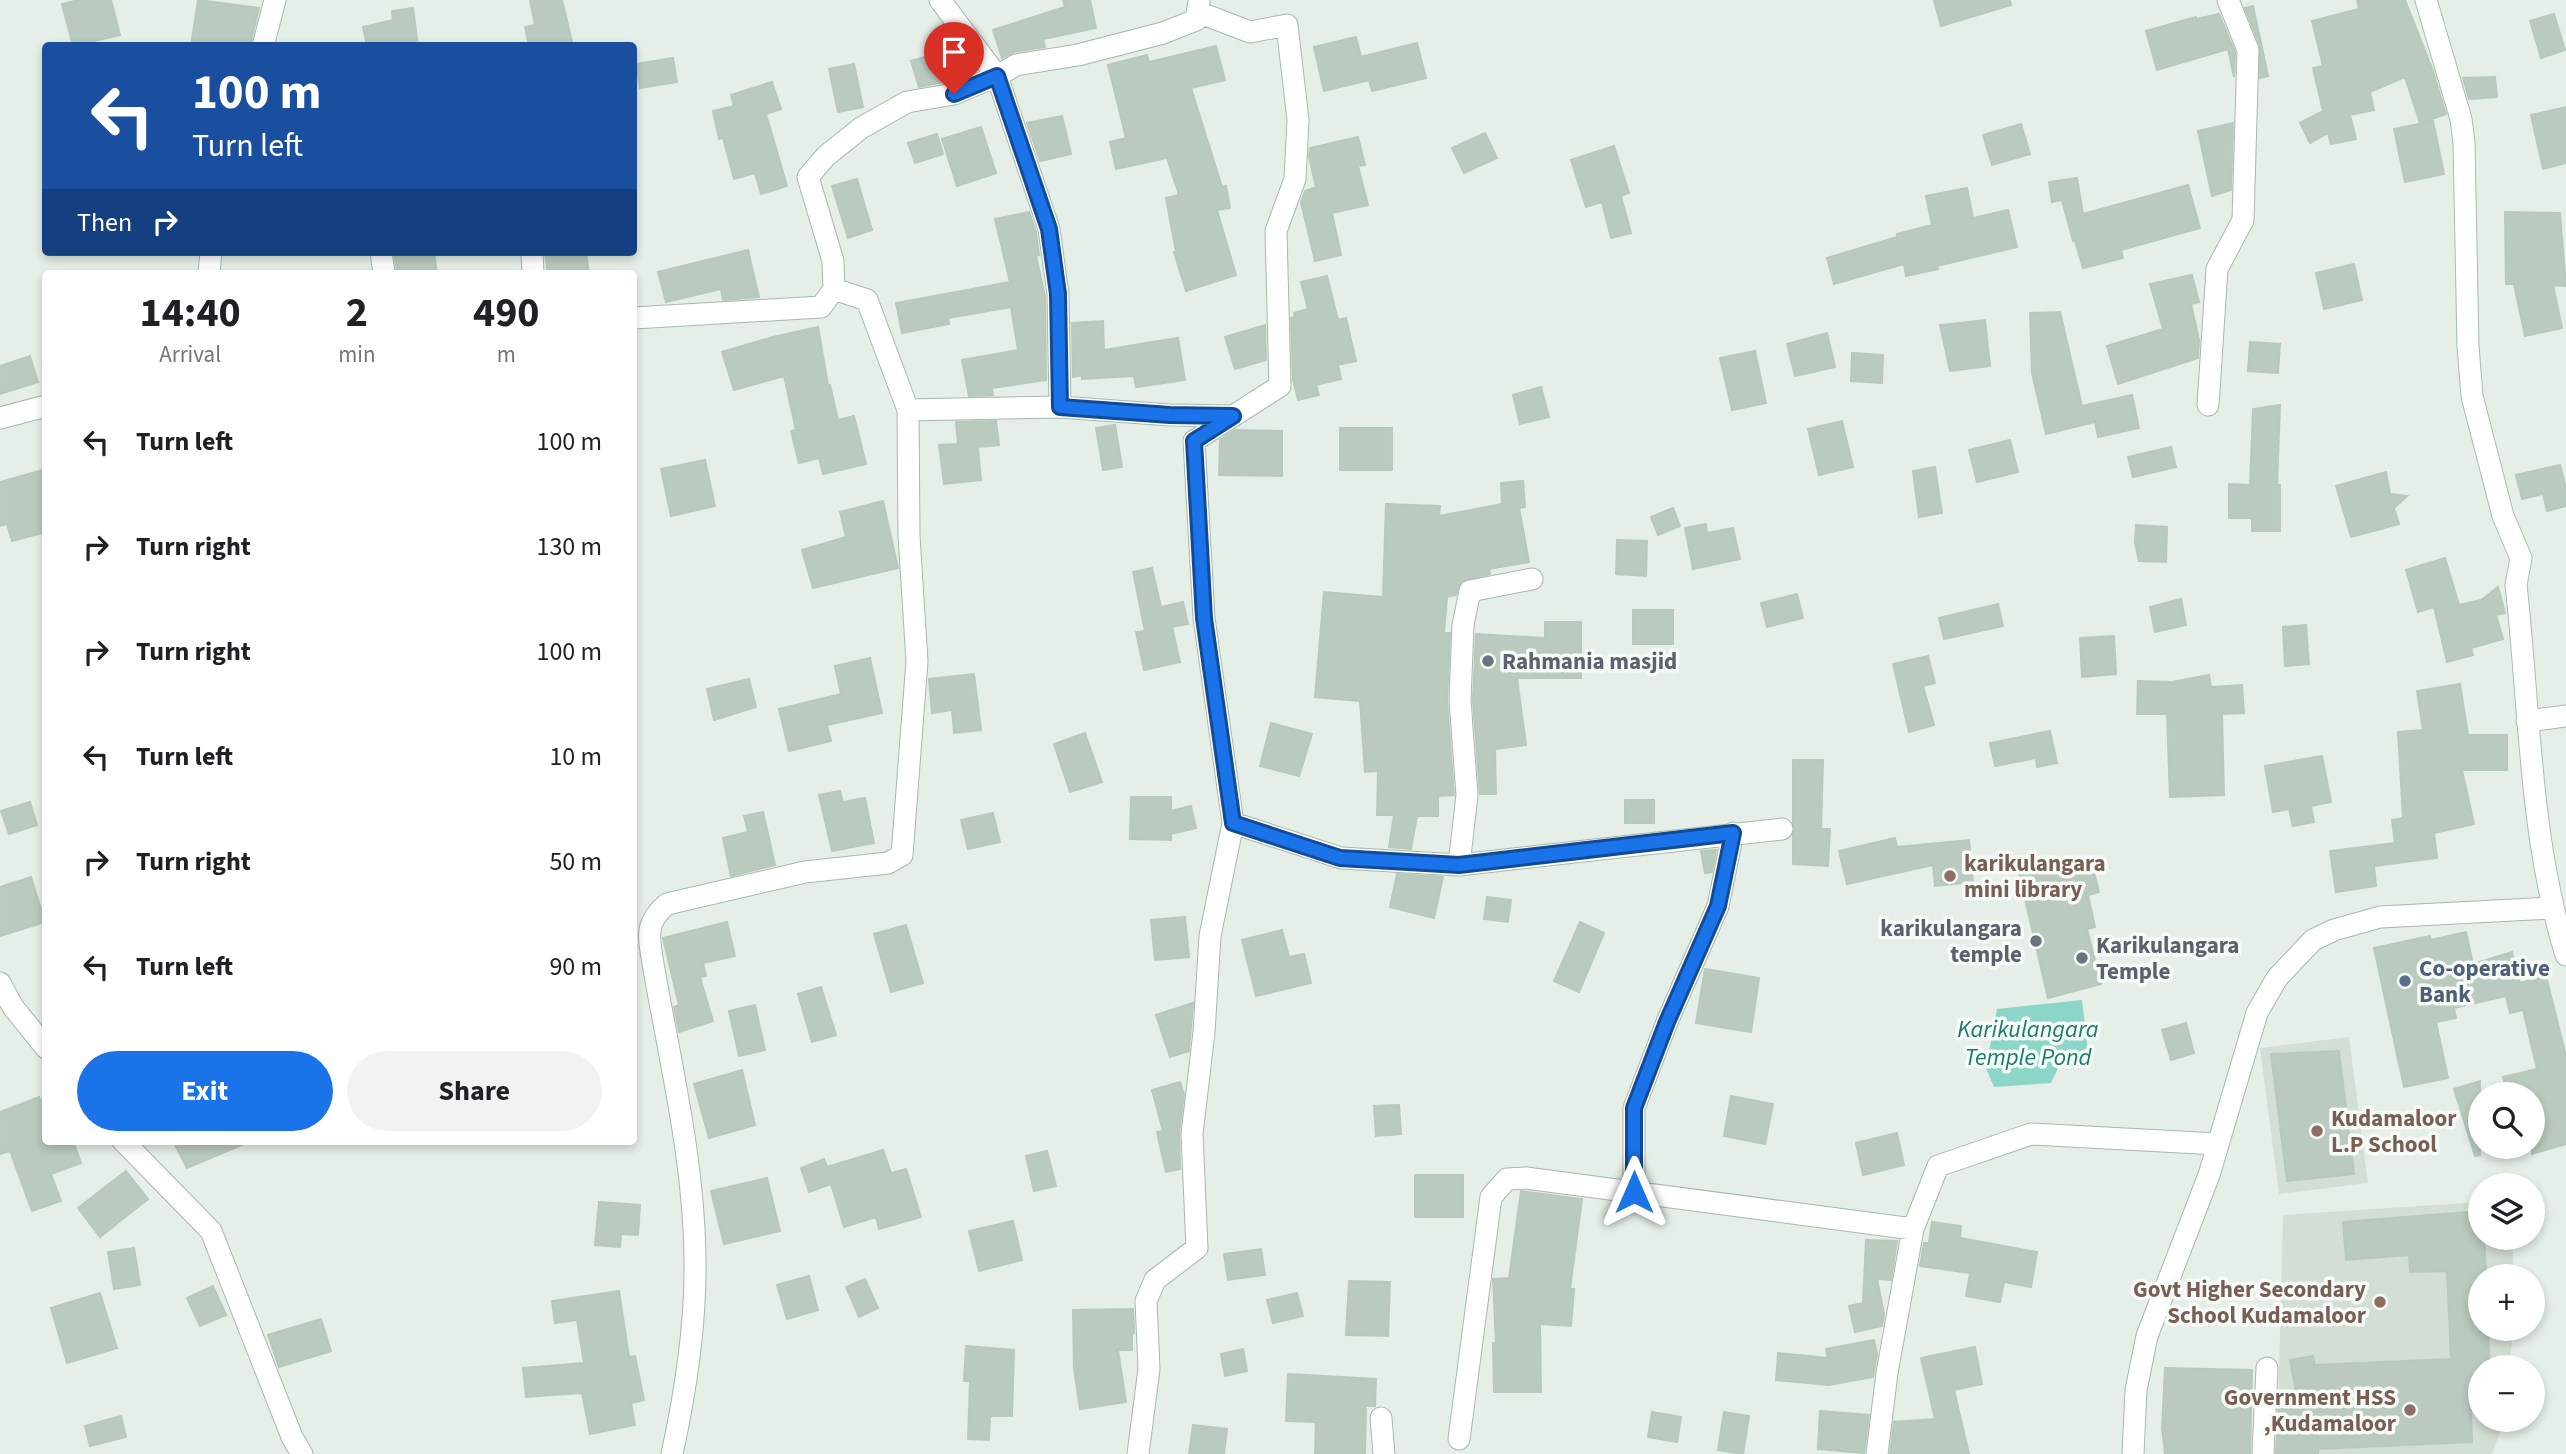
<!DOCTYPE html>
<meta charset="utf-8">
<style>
:root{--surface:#fff;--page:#f2f2f2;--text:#202124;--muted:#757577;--accent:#1a73e8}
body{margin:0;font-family:"Source Sans 3",sans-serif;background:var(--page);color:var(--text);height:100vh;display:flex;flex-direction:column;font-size:26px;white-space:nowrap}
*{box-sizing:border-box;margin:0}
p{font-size:23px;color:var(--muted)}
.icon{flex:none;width:38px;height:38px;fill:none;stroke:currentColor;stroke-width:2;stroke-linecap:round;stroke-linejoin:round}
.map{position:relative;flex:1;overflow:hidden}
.drawer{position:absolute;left:42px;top:270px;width:595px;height:875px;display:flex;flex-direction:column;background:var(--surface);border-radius:7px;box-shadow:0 4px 10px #0003}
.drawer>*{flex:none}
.guide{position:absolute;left:42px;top:42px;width:595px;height:214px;border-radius:7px;box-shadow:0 4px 10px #0003;background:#1a4fa0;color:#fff;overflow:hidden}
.buttons{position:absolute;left:2468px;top:1082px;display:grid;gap:14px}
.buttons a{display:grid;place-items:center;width:77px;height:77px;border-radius:50%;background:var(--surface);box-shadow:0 4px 10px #0003;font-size:35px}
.pin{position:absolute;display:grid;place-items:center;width:60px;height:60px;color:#fff;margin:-72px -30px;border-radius:50% 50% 50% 0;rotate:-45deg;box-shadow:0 0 7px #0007}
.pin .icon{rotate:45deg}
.me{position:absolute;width:77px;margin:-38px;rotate:0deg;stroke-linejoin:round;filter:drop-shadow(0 0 5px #0008)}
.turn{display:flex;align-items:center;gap:24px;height:147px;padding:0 35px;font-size:32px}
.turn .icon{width:91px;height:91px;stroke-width:2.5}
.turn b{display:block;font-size:49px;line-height:60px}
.then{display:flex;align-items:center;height:66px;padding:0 35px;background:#0003;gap:14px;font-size:26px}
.eta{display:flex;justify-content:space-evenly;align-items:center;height:119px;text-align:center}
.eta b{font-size:42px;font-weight:700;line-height:49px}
.action{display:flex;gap:14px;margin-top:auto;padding:14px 35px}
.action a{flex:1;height:80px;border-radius:42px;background:var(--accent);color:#fff;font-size:28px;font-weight:700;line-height:80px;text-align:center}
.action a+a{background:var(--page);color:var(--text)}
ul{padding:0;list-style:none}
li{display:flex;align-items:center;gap:21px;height:105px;padding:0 35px}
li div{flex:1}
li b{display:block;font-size:26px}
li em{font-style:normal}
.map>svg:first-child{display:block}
</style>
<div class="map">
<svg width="2566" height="1454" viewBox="0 0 2566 1454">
<rect width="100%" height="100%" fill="#e5efe7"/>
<path fill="#d3dfd5" d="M2349,1037L2368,1183L2279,1194L2260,1048Z
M2480,1202V1237H2512L2514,1276H2480V1328H2513L2510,1367H2480V1419H2505L2492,1454H2277L2283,1215Z"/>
<path fill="#8bd6c8" d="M2082,1000L2088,1052L2061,1062L2051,1083L1994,1087L1986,1068L1997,1009Z"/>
<path fill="#bacabf" stroke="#b7c9bb" stroke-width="2" d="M79,0H111L120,35L73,46L62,4Z
M198,0L259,8L250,46H191Z
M530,0H562L573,46H529L525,27L535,25Z
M1063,0H1090L1096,28L1043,39L1045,47L1014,52L1002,58L993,30L1065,7Z
M1934,0H2010L2011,5L1941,26Z
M2357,0H2405L2433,71L2446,114L2420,123L2405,77L2370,92L2374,110L2350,115L2356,139L2331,144L2328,133L2310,143L2300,123L2323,111L2313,68L2323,66L2312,21L2359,9Z
M2253,6L2268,76L2260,78V46L2245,8Z
M413,8L418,46H367L363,27L393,20L392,11Z
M2219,14L2235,52L2234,77L2228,49L2157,70L2146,31L2196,17L2197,19Z
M2554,14L2565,50L2541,58L2530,21Z
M1356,37L1361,57L1417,43L1426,78L1372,91L1369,80L1324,91L1314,47Z
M1216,46L1225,80L1191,88L1222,187L1226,186L1230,208L1217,210L1236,275L1186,291L1174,252H1176L1166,198L1179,195L1167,158L1116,169L1110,142L1126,138L1108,65L1147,55L1149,62Z
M949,50L957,79L919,87L911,61Z
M673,58L677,82L640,88L636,64Z
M854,64L863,107L838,112L829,69Z
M2495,77L2497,97L2469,99L2463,78Z
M772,82L781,109L766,114L787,186L761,194L755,173L734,179L723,138L719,139L713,111L734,106L731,95Z
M2566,107V163L2543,169L2531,115Z
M1062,116L1071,154L1040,161L1027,123Z
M2433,121L2444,174L2405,182L2394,129Z
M2233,123L2231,190L2212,196L2198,131Z
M2021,124L2030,154L1992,165L1983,135Z
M981,127L996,173L957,186L942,139Z
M1485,133L1497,158L1464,173L1452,148Z
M937,134L943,154L915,163L908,143Z
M1358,137L1365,165L1358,166L1368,205L1332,213L1341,255L1315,261L1301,202L1305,191L1316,187L1309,157L1310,148Z
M1614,146L1629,193L1621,196L1631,233L1611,238L1602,202L1586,207L1571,160Z
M2077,178L2083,214L2188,185L2200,228L2121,250L2123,258L2083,268L2075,241H2073L2062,200L2052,202L2049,182Z
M857,179L872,230L848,238L832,186Z
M1967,188L1973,218L2008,210L2017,247L1937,266L1938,269L1906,276L1904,264L1834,284L1827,258L1897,237V234L1932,225L1926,196Z
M1029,212L1036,232L1039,255L1036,256L1045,296L1046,380L992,388L993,395L969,396L962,360L1018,350L1011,307L948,318L949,324L902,333L896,303L1010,282L995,219Z
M2505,212L2560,213L2566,286L2553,285L2562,328L2525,336L2514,284H2506Z
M748,250L759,297L723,300L721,289L666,302L658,272Z
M394,252H434L437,273H397Z
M545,252H586L589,273H548Z
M2354,264L2362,300L2324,309L2316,273Z
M2192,275L2199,302L2191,304L2199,340L2198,358L2118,384L2107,346L2163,329L2150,284Z
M1327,276L1338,320L1346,318L1356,361L1338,365L1341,379L1316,385L1319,395L1298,400L1293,379L1291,318L1295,316L1294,313L1308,309L1301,282Z
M2060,312L2082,406L2132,395L2139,428L2098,437L2095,422L2046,434L2032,373L2030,313Z
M1985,320L1990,366L1950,371L1940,325Z
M1103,321L1104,350L1178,338L1185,380L1136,387L1134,376L1082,379V375L1073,377L1072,323Z
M1265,325L1266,360L1235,369L1225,337Z
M818,327L828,385H830L838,420L854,416L866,464L823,474L819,458L799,463L791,431L796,430L784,376L734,390L722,352L773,337Z
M1827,333L1835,367L1795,376L1787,344Z
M2250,342L2280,344L2278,373L2248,371Z
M1755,351L1766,403L1732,410L1720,358Z
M1852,353L1883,355L1882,383L1851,381Z
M30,356L38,382L0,394V366Z
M1541,387L1549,417L1520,424L1513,395Z
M2280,405L2277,485H2280V531H2252V518H2229V484L2250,485L2253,409Z
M996,421L999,445L978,447L981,480L944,484L939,445L958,444L956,422Z
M1842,421L1853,467L1819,475L1808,429Z
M1115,425L1122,467L1103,470L1096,428Z
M1340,428H1392V470H1340Z
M1235,430L1282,431V476L1219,475L1220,440Z
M2010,440L2018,472L1977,482L1969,450Z
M2171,447L2176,467L2133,477L2128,457Z
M705,460L715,506L671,516L661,469Z
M2560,465L2566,488V506L2547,511L2543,494L2522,499L2516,475Z
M1935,467L1942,513L1919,517L1913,471Z
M46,469V532L12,541L7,524L0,526V482Z
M2386,472L2390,494L2407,496L2394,508L2399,524L2351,537L2336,486Z
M1523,481L1525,507L1519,508L1529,562L1489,569L1490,574L1461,581L1456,595L1447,597L1444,633H1450L1447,701L1454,795L1438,796V816H1417L1411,849L1389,847L1394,815H1377L1378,771L1365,772L1360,701L1315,697L1324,592L1383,597L1386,504L1440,506L1439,516L1502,504L1501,483Z
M883,501L898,568L813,588L802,550L846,537L840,512Z
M1673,508L1680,526L1658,535L1651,517Z
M1706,524L1707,533L1733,528L1740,559L1693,569L1685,528Z
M2136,525L2167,527L2166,562L2139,561L2135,543Z
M1617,540L1647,541L1646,576L1616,574Z
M2445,558L2459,605L2481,600L2498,587L2505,613L2496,615L2503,639L2471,648L2473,655L2447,662L2434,607L2418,612L2406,570Z
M1152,568L1161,607L1183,602L1188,624L1172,627L1180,662L1144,670L1136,632L1145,631L1133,572Z
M1797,594L1803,618L1767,627L1761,603Z
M2181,599L2186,625L2155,632L2150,607Z
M1998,604L2003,626L1944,639L1939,618Z
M1633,610H1673V644H1633Z
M1545,622H1581V678H1517L1526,745L1495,749L1496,794H1480L1473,700L1476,634L1545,638Z
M2306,625L2309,664L2285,666L2283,627Z
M2114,636L2116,674L2082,677L2080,638Z
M1928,656L1935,683L1923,686L1934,725L1909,732L1893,664Z
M870,658L882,713L827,725L831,741L789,751L779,709L841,694L835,666Z
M974,674L981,730L954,733L952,710L932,713L929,679Z
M2209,675L2211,687L2242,685L2244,713L2222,714L2224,795L2170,797L2167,714H2137L2138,681L2172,682Z
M749,679L756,707L714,720L707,689Z
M2460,684L2468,735H2507V770H2462L2474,824L2434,833L2437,858L2374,866L2376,886L2336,892L2330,851L2395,843L2392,820L2403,818L2398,732L2423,730L2417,691Z
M1271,723L1312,734L1299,776L1260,766Z
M2050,731L2057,763L2037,767L2036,758L1995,766L1990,743Z
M1085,733L1102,782L1070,792L1054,744Z
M2322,756L2331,802L2311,806L2314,822L2293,826L2289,809L2273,812L2265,766Z
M1793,760H1823L1821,829H1830L1828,866L1793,864Z
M840,791L843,802L865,798L874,843L832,851L819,795Z
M1131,797H1171V811L1191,806L1196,828L1171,834V840L1130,839Z
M1625,800H1654V823H1625Z
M30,802L37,825L9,834L1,811Z
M763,812L775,865L731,876L723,838L748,832L744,816Z
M993,813L1000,842L968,849L961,820Z
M1895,838L1897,847L1969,840L1973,882L1935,886L1933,865L1847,884L1839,851Z
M1716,850L1712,872L1705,873L1701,851Z
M2078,859L2082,875L2094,872L2099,892L2088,895L2095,927L2087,929L2101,984L2048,998L2019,873Z
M1397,874L1443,877L1434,918L1390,907Z
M31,877L45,922L0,936V887Z
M1487,897L1511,900L1508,922L1484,919Z
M1185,917L1189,957L1155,960L1151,920Z
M727,922L735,956L703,963L706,976L700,977L713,1021L679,1032L674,1007L679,1005L663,938Z
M1580,922L1604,933L1579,992L1554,981Z
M906,925L923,983L891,992L874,934Z
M1282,930L1289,957L1304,954L1311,983L1256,996L1242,940Z
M2466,932L2473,964L2512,952L2520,983L2546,976L2566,1056V1144L2532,1154V1094H2508L2503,1077L2537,1069L2523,1010L2510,1013L2506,996L2454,1008L2456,1018L2436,1022L2448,1078L2404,1087L2374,948L2430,936L2431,940Z
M1705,969L1759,978L1751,1032L1696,1023Z
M821,987L836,1035L812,1042L798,994Z
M1193,1003L1189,1051L1170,1057L1156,1015Z
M755,1005L765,1050L739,1056L729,1011Z
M2186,1023L2194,1053L2171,1060L2162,1030Z
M2339,1051L2354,1174L2287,1181L2271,1054Z
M742,1070L755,1125L709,1138L694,1084Z
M2480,1081V1155L2475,1156L2454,1089Z
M1180,1082L1184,1094L1179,1133L1180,1169L1166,1172L1157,1132L1163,1131L1152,1090Z
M1731,1096L1773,1104L1765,1144L1724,1136Z
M39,1097L46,1114V1141H73L81,1163L51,1174L61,1201L32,1211L10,1151L0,1154V1112Z
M1399,1105L1401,1134L1376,1136L1374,1106Z
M1897,1133L1904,1165L1863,1175L1856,1143Z
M173,1141H251L187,1168Z
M883,1150L891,1173L906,1169L921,1217L879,1229L876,1217L844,1227L831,1184L809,1192L801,1168L824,1159L827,1167Z
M1047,1151L1056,1186L1034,1191L1026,1156Z
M126,1171L148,1199L100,1237L78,1208Z
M1415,1175H1463V1217H1415Z
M767,1178L780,1231L724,1244L711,1191Z
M1521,1191L1582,1199L1570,1289H1574L1571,1326L1540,1324L1541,1392H1494L1493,1343H1496L1493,1279L1509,1278Z
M599,1202L640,1205L638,1235L621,1234L620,1247L595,1245Z
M2480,1211V1237H2484L2486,1276H2480V1328H2488L2490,1367H2480V1410H2471L2472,1442L2318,1449V1454H2276L2279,1397H2297L2290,1360L2313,1356L2315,1365L2451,1359L2447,1271L2410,1272L2409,1255L2346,1260L2343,1222Z
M1013,1221L1022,1260L979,1271L969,1231Z
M1932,1222L1961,1226L1960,1238L2037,1252L2031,1287L2004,1282L2000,1302L1966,1296L1970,1273L1920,1266L1924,1243H1929Z
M1866,1240L1897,1241L1891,1280L1877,1279L1884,1314L1882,1326L1855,1332L1849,1306L1863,1303Z
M134,1248L140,1285L114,1289L108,1252Z
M1261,1249L1265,1275L1228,1280L1224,1254Z
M809,1276L818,1310L787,1319L777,1285Z
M865,1279L878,1308L859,1317L846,1287Z
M1349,1281L1390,1282L1388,1336L1346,1335Z
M213,1286L226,1315L200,1326L187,1298Z
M619,1291L629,1357L635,1356L644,1400L631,1403L635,1425L590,1434L582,1393L526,1397L523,1368L584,1363L577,1320L555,1323L552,1301Z
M100,1293L117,1348L67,1363L51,1308Z
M1297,1293L1303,1316L1273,1323L1267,1300Z
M1133,1309L1134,1333H1132V1350H1118L1126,1402L1080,1409L1074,1368L1073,1310Z
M321,1319L331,1351L279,1367L268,1335Z
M1874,1340L1877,1354L1873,1377L1829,1385L1776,1380L1778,1353L1828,1358L1826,1349Z
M966,1346L1014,1350L1012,1416H990L989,1440L968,1439L970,1381H964Z
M1975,1347L1982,1384L1954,1390L1969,1454H1890L1894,1422L1935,1419L1921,1358Z
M1243,1349L1247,1371L1225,1376L1221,1354Z
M2165,1368L2252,1370L2250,1454H2165L2162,1428Z
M1288,1374L1376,1379L1375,1406H1366L1365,1454H1315L1316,1422L1286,1421Z
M1820,1411L1869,1415L1864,1453L1818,1449Z
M1652,1412L1681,1417L1677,1442L1648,1437Z
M1724,1412L1749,1416L1743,1454L1718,1450Z
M121,1416L126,1437L90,1446L85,1426Z
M1193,1425L1227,1429L1224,1454H1189Z"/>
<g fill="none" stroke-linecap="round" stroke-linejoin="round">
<defs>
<path id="minor" d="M940,0L997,76L1049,229L1058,294L1060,407
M1198,12L1250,32L1287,25L1298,120L1295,179L1276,231L1280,386L1194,441L1204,618L1233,823
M263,46L275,0
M381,252L384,273
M532,252L533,273
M209,273L211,252
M634,318L821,307L834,289L833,261L808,177L826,156L861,128L907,102L954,94L997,76L1016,65L1078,55L1163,33L1196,20L1199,2
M2208,405L2217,269L2243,220L2248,50L2228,0
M908,410L1060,407L1170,415L1233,416
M0,418L46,406
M2527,721L2566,716
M1459,865L1782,829
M0,983L13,1007L46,1048
M123,1141L211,1231L292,1437L302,1454
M1634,1192V1108L1667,1022L1718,906L1733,833
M1381,1418L1384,1454
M1459,1439L1491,1197L1507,1179L1526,1178L1913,1229
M672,1454C686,1390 696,1324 695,1259C694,1160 670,1061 653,964C649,937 644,923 667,904L805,872L888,863L902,855L917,661L909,536L908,410L867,300L834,289
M1138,1454L1149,1369L1146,1301L1155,1280L1197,1248L1192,1134L1204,1032L1210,936L1233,823L1341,858L1459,865L1467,795L1460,700L1463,625L1470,591L1532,579
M1877,1454L1887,1373L1913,1229L1938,1166L2031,1134L2218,1144
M2133,1454L2136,1390L2147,1336L2209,1175L2257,1013L2277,978L2313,940L2334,930L2380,917L2552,908
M2263,1454L2267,1368"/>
<path id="secondary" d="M2426,0L2461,119L2464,143L2468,346L2472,396L2503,516L2521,558L2516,585C2530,709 2529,836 2566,955"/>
</defs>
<use href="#minor" stroke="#a7b8ac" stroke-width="23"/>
<use href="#secondary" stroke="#a6beae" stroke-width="23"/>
<use href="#minor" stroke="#fff" stroke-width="21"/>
<use href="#secondary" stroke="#fff" stroke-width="21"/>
</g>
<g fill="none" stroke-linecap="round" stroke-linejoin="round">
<defs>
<path id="route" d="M954,94L997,76L1049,229L1058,294L1060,407L1170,415L1233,416L1194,441L1204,618L1233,823L1340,858L1459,865L1733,833L1718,906L1667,1022L1634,1108V1192"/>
</defs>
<use href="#route" stroke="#114b97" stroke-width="18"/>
<use href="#route" stroke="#1a73e8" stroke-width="12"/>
</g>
<g fill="#6b7280" stroke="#f6fbf7" stroke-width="2.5">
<circle cx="1488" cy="661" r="7"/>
<circle cx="2036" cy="941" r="7"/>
<circle cx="2082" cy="958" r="7"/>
</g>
<g fill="#8d6e63" stroke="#f6fbf7" stroke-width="2.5">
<circle cx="1950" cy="876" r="7"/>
<circle cx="2317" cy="1131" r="7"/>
<circle cx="2380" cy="1302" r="7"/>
<circle cx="2410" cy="1410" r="7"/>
</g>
<circle fill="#5c6f8a" stroke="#f6fbf7" stroke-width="2.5" cx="2405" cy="981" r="7"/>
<g text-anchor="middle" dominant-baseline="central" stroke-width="7" stroke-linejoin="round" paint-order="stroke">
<g font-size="23" font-weight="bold" fill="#5b616d" stroke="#f6fbf7" text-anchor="start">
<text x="1502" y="661">Rahmania masjid</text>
<text x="2022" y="928" text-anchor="end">karikulangara<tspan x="2022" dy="26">temple</tspan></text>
<text x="2096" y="945">Karikulangara<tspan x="2096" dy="26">Temple</tspan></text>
</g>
<g font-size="23" font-weight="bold" fill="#785e54" stroke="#f6fbf7" text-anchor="start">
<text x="1964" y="863">karikulangara<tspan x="1964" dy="26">mini library</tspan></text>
<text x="2331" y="1118">Kudamaloor<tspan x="2331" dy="26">L.P School</tspan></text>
<text x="2366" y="1289" text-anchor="end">Govt Higher Secondary<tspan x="2366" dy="26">School Kudamaloor</tspan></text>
<text x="2396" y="1397" text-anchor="end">Government HSS<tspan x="2396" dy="26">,Kudamaloor</tspan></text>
</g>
<g font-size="23" font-weight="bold" fill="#4e5e75" stroke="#f6fbf7" text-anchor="start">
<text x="2419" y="968">Co-operative<tspan x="2419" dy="26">Bank</tspan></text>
</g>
<g font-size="24" font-style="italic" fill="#197c6b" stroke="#f6fbf7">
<text x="2028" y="1029">Karikulangara<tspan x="2028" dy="28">Temple Pond</tspan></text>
</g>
</g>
</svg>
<div class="buttons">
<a><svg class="icon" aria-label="search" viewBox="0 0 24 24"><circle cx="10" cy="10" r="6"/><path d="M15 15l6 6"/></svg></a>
<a><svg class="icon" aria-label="layers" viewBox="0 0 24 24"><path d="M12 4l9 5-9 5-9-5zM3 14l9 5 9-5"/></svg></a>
<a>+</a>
<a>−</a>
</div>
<div class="pin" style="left:954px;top:94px;background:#d93025"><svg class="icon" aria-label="arrive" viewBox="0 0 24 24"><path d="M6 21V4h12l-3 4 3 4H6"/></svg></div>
<svg class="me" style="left:1634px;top:1192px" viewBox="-20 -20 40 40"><path d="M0-17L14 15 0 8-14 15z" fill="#1a73e8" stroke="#fff" stroke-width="4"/></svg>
<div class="guide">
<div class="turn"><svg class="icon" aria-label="left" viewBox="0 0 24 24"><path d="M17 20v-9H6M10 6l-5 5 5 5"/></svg><div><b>100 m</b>Turn left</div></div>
<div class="then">Then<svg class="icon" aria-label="right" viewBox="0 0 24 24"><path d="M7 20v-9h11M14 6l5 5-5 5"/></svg></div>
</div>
<section class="drawer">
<div class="eta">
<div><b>14:40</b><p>Arrival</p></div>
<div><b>2</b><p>min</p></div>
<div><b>490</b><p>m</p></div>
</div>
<ul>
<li><svg class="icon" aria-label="left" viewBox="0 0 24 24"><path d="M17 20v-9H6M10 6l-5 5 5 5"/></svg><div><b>Turn left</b></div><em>100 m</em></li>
<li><svg class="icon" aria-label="right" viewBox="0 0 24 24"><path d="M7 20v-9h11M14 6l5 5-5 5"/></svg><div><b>Turn right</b></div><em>130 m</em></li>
<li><svg class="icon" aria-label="right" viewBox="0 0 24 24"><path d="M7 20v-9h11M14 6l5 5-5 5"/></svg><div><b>Turn right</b></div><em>100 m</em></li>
<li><svg class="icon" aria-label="left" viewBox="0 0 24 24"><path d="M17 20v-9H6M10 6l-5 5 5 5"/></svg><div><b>Turn left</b></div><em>10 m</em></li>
<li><svg class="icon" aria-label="right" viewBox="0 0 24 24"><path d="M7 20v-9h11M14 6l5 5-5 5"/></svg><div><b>Turn right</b></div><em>50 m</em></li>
<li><svg class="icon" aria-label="left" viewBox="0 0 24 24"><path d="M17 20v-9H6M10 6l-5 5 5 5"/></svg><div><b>Turn left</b></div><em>90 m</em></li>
</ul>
<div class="action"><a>Exit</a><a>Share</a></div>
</section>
</div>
